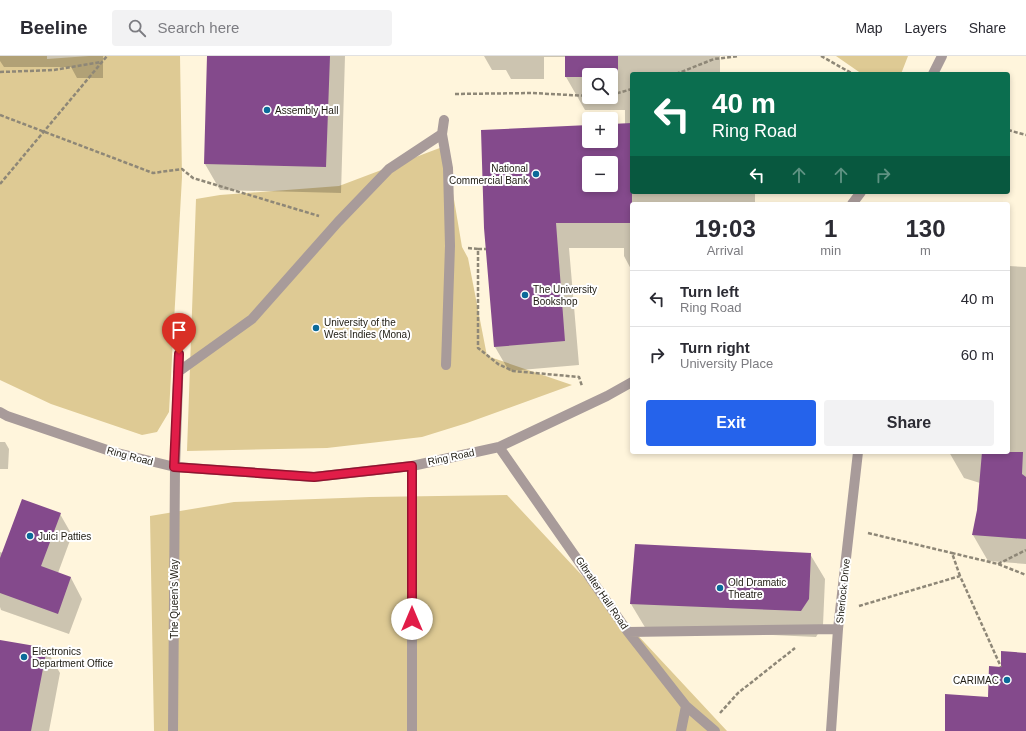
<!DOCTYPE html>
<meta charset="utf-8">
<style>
:root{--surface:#fff;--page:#f2f2f3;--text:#2b2b33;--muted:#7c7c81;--line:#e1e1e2;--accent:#2563eb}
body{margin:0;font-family:Arial,sans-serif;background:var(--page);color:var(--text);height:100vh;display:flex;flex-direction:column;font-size:15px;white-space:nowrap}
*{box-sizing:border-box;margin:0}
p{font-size:13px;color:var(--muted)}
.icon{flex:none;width:22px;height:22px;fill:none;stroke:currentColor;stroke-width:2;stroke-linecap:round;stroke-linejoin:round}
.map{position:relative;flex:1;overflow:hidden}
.drawer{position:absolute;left:630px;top:146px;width:380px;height:252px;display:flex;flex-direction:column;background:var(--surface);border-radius:4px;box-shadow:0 2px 6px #0003}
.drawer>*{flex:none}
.guide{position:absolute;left:630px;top:16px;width:380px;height:122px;border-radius:4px;box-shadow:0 2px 6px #0003;background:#0b6e4f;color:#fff;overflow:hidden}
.buttons{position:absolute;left:582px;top:12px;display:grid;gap:8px}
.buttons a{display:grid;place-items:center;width:36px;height:36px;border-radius:4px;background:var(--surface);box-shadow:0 2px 6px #0003;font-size:20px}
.pin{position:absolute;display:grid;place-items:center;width:34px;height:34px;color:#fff;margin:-41px -17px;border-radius:50% 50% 50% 0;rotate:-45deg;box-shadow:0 0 4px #0007}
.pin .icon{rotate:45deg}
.me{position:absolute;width:44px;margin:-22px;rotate:0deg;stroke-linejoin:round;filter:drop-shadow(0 0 3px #0008)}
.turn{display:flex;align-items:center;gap:14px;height:84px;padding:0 16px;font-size:18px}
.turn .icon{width:52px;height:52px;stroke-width:2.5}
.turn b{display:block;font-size:28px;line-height:34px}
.lanes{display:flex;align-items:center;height:38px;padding:0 16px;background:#0003;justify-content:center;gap:20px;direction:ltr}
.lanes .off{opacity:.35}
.eta{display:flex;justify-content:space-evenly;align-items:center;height:68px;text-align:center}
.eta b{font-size:24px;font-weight:800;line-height:28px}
.action{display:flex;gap:8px;margin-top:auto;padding:8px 16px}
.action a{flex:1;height:46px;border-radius:4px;background:var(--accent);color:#fff;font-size:16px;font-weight:800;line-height:46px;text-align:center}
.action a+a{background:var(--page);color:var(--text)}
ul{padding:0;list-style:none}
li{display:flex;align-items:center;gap:12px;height:56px;padding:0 16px;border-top:1px solid var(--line)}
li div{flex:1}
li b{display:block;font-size:15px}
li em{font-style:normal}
header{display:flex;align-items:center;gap:24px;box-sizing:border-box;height:56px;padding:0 20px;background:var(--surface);border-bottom:1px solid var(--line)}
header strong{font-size:19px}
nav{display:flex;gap:22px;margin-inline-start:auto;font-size:14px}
.search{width:280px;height:36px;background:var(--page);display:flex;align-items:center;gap:10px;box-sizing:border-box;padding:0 14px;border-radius:4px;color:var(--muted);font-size:15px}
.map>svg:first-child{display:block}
</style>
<header>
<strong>Beeline</strong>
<div class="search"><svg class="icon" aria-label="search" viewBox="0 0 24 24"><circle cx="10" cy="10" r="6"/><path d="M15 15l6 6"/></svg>Search here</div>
<nav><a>Map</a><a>Layers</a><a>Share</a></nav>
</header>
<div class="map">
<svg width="1026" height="675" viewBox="0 0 1026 675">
<rect width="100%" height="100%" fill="#fff5dc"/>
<path fill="#deca94" d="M0,0H47V3L89,0H180L182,121L169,356L157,376L142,379L51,348L0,324Z
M836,0H908L901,18H862Z
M445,90L462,191L468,202L487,300L572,329L467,367L422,381L327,392L187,395L196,143L220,139L339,130Z
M507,439L727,675H154L150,460L234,446L370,441Z"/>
<path fill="#0003" fill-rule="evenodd" d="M0,0H103V22H77L71,11H4L0,5Z
M208,0H345L341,137L220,134L205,108Z
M484,0H720V18H632V136H755V148H632V215L624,200V192H569L579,309L509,315L495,291L485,172L589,70V85H611V69L625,68V54H585L566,21V1H544V23H511L506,14H492ZM589,19H611V41H589ZM589,107H611V129H589Z
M1008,210L1026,211V508L988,505L973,479L978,454L980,427L964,422L949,396H1008Z
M0,386H5L9,393L8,413H0Z
M60,458L72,479L58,517L71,522L82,543L69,578L1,554L0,551V496L3,497Z
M810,498L825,523L823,569L816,581L646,573L631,548Z
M0,585L46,593L60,617L49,675H0Z"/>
<path fill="#844a8c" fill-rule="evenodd" d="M207,0H330L326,111L204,108Z
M565,0H618V21H611V19H589V21H565Z
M632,67V167H556L565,285L494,291L484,172L481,74L589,69V85H611V68ZM589,107H611V129H589Z
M982,396H1023L1022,418L1026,421V483L972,479L977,454Z
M22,443L61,457L41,510L71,521L58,558L0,537V502Z
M635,488L811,497L809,543L801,555L630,548Z
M0,584L47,592L31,675H0Z
M1001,595L1026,597V675H945V638L988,641L989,610L1001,611Z"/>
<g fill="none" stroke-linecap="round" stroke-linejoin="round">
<path stroke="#8e8777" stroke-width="2.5" stroke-dasharray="4 2" stroke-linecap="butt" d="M821,0L853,18
M0,16L54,14L101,6
M676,18L714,3L739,0
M455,38L532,37L589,40
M611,39L632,33
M0,59L153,117L182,113L193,122L319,160
M1008,74L1026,79
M0,128L107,0
M468,192L478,193V292L498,308L513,315L579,321L582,330
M478,193H486
M868,477L952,497
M998,508L1026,494
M960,520L952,497L998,508L1026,519
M859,550L960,520L1001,611
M720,657L738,637L795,592"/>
<path stroke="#a89b9a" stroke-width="10" d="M933,18L942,0
M444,64L442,78L448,112L450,190L446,309
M852,148L861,136
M178,316L252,263L338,166L389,113L442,78
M0,356L7,360L113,396L175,411L314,421L412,410L499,391L607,340L632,326
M499,391L628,576L686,650L715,675
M412,410V675
M628,576L838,573
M173,675L175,411L179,298
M681,675L686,650
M831,675L838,573L858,396"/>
</g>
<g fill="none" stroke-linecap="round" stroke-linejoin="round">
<defs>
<path id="route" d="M179,298L174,411L314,421L412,410V563"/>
</defs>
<use href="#route" stroke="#92132f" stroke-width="10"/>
<use href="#route" stroke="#e11d48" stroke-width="7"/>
</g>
<g fill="#0b6a99" stroke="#fff" stroke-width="1.5">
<circle cx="267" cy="54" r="4"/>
<circle cx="536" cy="118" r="4"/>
<circle cx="525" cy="239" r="4"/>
<circle cx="316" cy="272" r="4"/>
<circle cx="30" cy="480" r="4"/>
<circle cx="720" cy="532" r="4"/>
<circle cx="24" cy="601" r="4"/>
<circle cx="1007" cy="624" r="4"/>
</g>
<g text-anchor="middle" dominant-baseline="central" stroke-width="4" stroke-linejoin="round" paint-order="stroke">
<g font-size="10" fill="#232017" stroke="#fff" text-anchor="start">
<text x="275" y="54">Assembly Hall</text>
<text x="528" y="112" text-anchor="end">National<tspan x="528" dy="12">Commercial Bank</tspan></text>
<text x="533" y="233">The University<tspan x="533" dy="12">Bookshop</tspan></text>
<text x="324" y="266">University of the<tspan x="324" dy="12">West Indies (Mona)</tspan></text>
<text x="38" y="480">Juici Patties</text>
<text x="728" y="526">Old Dramatic<tspan x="728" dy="12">Theatre</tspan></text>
<text x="32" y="595">Electronics<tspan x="32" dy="12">Department Office</tspan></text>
<text x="999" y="624" text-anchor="end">CARIMAC</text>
</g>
<g font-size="10" fill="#232017" stroke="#fff">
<text transform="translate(130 400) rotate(15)">Ring Road</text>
<text transform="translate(451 401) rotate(-12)">Ring Road</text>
<text transform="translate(843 535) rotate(-84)">Sherlock Drive</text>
<text transform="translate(602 537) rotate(56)">Gibralter Hall Road</text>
<text transform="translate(174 543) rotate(-90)">The Queen's Way</text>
</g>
</g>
</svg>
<div class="buttons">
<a><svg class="icon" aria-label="search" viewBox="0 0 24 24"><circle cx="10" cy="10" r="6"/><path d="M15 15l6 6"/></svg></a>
<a>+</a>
<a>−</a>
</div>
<div class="pin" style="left:179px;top:298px;background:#d93025"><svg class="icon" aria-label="arrive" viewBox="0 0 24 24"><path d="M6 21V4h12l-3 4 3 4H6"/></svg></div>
<svg class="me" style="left:412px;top:563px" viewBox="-20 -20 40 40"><circle r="19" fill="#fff"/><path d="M0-13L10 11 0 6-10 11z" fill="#e11d48"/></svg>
<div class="guide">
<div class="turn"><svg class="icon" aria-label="left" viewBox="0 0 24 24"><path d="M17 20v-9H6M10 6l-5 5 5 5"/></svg><div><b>40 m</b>Ring Road</div></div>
<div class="lanes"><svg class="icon" aria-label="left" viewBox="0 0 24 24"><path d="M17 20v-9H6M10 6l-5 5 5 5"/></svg><svg class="icon off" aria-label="ahead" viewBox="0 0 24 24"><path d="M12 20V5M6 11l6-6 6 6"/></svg><svg class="icon off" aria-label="ahead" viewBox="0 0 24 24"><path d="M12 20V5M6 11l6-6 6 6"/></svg><svg class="icon off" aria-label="right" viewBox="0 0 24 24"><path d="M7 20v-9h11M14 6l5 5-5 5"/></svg></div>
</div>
<section class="drawer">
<div class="eta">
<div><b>19:03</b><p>Arrival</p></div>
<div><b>1</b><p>min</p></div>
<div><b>130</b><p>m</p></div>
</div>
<ul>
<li><svg class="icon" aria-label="left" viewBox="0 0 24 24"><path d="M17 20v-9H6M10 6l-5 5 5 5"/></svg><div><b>Turn left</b><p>Ring Road</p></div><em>40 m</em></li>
<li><svg class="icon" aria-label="right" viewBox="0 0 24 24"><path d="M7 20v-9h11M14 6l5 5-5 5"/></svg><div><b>Turn right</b><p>University Place</p></div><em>60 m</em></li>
</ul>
<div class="action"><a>Exit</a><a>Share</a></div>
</section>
</div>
